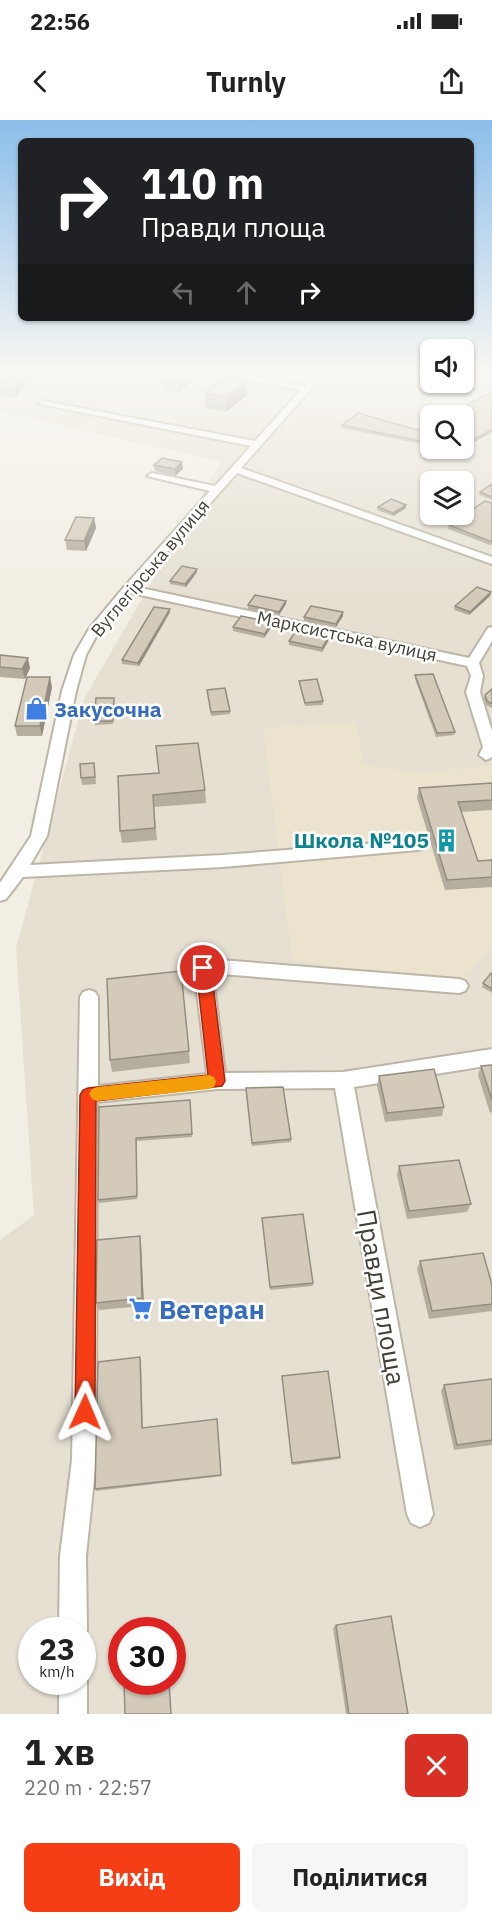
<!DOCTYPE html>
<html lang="uk">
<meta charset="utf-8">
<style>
:root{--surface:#fff;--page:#f6f6f6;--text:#222;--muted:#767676;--accent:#f63e16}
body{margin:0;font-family:"IBM Plex Sans",sans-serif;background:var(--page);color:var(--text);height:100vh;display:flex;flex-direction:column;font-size:22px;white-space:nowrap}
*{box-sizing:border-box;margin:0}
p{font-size:20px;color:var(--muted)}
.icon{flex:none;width:33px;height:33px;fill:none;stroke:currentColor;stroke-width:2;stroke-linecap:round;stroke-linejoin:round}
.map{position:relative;height:1594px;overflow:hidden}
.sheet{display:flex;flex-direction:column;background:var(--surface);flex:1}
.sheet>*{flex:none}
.banner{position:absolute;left:18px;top:18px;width:456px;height:183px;border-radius:9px;box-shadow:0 2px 4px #0004;background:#202124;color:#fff;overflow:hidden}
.controls{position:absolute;left:420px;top:219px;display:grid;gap:12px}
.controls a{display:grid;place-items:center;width:54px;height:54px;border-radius:9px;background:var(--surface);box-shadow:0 2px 4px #0004;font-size:30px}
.speed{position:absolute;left:18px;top:1497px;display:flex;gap:12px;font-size:30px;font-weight:700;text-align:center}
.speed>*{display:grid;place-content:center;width:78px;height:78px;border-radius:50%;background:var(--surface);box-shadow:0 2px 4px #0004;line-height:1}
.speed small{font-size:15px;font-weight:400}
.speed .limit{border:9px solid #d22;background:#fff;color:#111}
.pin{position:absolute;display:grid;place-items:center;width:51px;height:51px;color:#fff;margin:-26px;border:3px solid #fff;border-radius:50%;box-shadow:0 2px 6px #0007}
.me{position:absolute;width:66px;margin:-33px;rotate:1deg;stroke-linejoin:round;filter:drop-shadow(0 0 4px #0008)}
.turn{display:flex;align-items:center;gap:21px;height:126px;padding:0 24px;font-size:27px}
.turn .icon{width:78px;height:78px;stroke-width:2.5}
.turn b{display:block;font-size:42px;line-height:51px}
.lanes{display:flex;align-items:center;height:57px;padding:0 24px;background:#0003;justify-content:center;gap:30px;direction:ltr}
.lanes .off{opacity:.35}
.round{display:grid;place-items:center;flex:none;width:63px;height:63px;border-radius:9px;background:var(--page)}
.overview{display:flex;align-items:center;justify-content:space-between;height:102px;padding:0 24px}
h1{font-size:36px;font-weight:800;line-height:45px}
.button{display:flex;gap:12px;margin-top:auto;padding:12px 24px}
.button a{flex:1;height:69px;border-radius:9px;background:var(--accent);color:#fff;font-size:24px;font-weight:800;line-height:69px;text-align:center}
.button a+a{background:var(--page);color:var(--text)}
.status{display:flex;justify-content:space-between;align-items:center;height:42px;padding:0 30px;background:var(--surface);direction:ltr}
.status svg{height:16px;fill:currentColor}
header{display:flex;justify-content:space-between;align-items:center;height:78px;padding:0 24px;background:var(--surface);font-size:27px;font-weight:800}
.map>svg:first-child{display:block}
</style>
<div class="status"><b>22:56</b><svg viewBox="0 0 49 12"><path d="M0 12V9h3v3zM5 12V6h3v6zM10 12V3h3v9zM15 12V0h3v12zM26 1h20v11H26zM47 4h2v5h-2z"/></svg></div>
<header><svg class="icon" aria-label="back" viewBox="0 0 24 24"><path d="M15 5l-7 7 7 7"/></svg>Turnly<svg class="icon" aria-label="share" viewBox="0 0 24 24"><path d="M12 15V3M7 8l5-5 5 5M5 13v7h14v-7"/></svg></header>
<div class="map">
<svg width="492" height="1594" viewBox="0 0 492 1594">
<rect width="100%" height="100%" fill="#f2eee4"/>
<path fill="#e5e0d2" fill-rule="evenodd" d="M0,253H430V262H464V253H492V1594H0V1120L34,1095L16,828L84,579L221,342L0,291ZM430,296H464V328H430ZM430,362H464V394H430ZM32,1510H82V1562H32ZM122,1510H172V1562H122Z"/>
<path fill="#ebe3ce" d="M356,603L364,645L427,653L492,645V825L459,866L292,840L263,608Z"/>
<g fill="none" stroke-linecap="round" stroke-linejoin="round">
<defs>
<path id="minor" d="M216,253H236L305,266L316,253H325L241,348L492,437V444L237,353L136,467L469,538L488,508L492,507V521L479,543L483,556L480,572L492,611V637L486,640L479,635L483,627L466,572L471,556L467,546L131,473L98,513L86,535L76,571L47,716L30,745L223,735L418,720L423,721L426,725L423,729L418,730L223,747L23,757L6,779L0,781V763L31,716L62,571L74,535L89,509L124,467L210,371L147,356L152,353L215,366L251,326L39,284L43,281L255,321L301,270Z
M221,840L459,859L465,861L468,866L465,871L459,873L221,854L215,852L212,847L215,842Z
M203,841L209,843L212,848L225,953L343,952L492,929V945L354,967L433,1394L429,1403L420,1407L411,1403L407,1394L335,968L217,969L97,982L96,1340L86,1436L87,1510L82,1520V1510H59L60,1436L72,1340L80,877L83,872L89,870L95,872L98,877V966L207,954L194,848L197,843Z
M82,1552L87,1562V1594H59V1562H82Z"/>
</defs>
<use href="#minor" stroke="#bdb6a7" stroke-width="4"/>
<use href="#minor" fill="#fff" fill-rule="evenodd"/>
</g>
<path fill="#b5ae9f" d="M35,253L15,277L0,276V263Z
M172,253H196L197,256L179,272L164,270L163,261Z
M205,273L247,275L226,292L205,288Z
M430,303V326L342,308V305L417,310Z
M436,328H463L453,334Z
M154,345L183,349L175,356L155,351Z
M492,364V380L479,375L480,372Z
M492,383V425H490L448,409L449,405Z
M378,387L406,388L393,396L377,390Z
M94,398L96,408L86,431L67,430L65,420Z
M197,452L186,467L170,464V461Z
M491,472L490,476L469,495L454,490L455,486Z
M286,481V484L279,495L248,489V485Z
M170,492L139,546L122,544V540Z
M343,492V496L336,507L304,501V497Z
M272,506L264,518L233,511V507Z
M330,518L322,532L289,525V521Z
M0,535L30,548L25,559L0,557Z
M415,555L455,612L454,615L436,617L415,559Z
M299,561L323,581V585L305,586L299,564Z
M52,567L42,616H17L15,606Z
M492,569V588L486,585L484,578L485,575Z
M207,570L230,591V594L211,596Z
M114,578L113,604L95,605L94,601Z
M94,643L96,664L82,665L81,658Z
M118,656L205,670L206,683L154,687L157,720L122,723L120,711Z
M492,663V690L461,692L478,741L492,740V767L445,770L417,678L419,668Z
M181,851L190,943L112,952L110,940Z
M492,854V873L482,867L483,863Z
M492,945V992L490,993L478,955L481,946Z
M379,956L444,987L442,996L385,1002L377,966Z
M246,971L291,1019V1022L252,1026Z
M190,980L192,1017L137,1021V1079L99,1083L98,1080L99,987Z
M399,1046L471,1084L467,1092L407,1099L397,1055Z
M262,1101L313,1163V1166L270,1170Z
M140,1116L141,1124L144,1186L99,1190L96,1183Z
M420,1141L492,1165V1191L429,1199L417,1149Z
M141,1240L143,1308L217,1299L221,1356L96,1371L95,1369Z
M282,1256L340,1337V1339L292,1345Z
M492,1259V1325L454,1330L441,1271L444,1265Z
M336,1505L408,1594H346L333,1508Z"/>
<path fill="#948d82" d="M27,253H35L15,277L14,269Z
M190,253H196L197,256L179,272V264Z
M247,260V275L226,292V277Z
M492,309V312L464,328V325Z
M458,328H463L453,334V331Z
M182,342L183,349L175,356V349Z
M406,385V388L393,396V393Z
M94,398L96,408L86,431L84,421Z
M197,449V452L186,467L185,464Z
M491,472L490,476L469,495L470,492Z
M286,481V484L279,495V492Z
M170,489V492L139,546L138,543Z
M343,492V496L336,507V504Z
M272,502V506L264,518L265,514Z
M330,515V518L322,532V528Z
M28,538L30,548L25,559L22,549Z
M50,557L52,567L42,616L40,606Z
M140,1116L141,1124L144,1186L142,1178Z"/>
<path fill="#d3cab9" stroke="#948d82" stroke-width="1.5" d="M9,253H27L14,269L0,268V263Z
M172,253H190L179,264L163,261Z
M226,256L247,260L226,277L205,273Z
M492,272V309L464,325V296H446Z
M358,293L417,310L430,303V323L342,305Z
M446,328H458L453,331Z
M162,338L182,342L175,349L154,345Z
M492,364V377L480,372Z
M391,379L406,385L393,393L378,387Z
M485,381L492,383V422L449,405Z
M76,397L94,398L84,421L65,420Z
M182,446L197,449L185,464L170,461Z
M477,467L491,472L470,492L455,486Z
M255,475L286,481L279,492L248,485Z
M311,486L343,492L336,504L304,497Z
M154,487L170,489L138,543L122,540Z
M241,496L272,502L265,514L233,507Z
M298,508L330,515L322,528L289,521Z
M0,535L28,538L22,549L0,547Z
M433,554L455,612L437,613L415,555Z
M27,557H50L40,606H15Z
M317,559L323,581L305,583L299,561Z
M225,568L230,591L211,592L207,570Z
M492,569V584L487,581L485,575Z
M96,578H114L113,601H94Z
M198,623L205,670L153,675L155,708L120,711L118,656L159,653L156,626Z
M94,643L95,657L81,658L80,644Z
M492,663V680L458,682L478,741L492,740V757L447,760L419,668Z
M181,851L189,931L110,940L107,859Z
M491,853L492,854V869L483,863Z
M492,945V980L481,946Z
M434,949L444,987L387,993L379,956Z
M283,967L291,1019L252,1023L246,968Z
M190,980L192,1014L136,1018L137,1076L98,1080L99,987Z
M459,1040L471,1084L409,1091L399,1046Z
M303,1094L313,1163L270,1167L262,1098Z
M140,1116L142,1178L96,1183L97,1120Z
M483,1133L492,1165V1184L432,1191L420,1141Z
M140,1237L142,1308L217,1299L221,1355L95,1369L98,1242Z
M328,1251L340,1337L292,1343L282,1256Z
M492,1259V1320L457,1325L444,1265Z
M391,1496L408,1594H349L336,1505Z
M124,1562H169L171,1594H125Z"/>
<linearGradient id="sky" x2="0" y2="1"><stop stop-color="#8bbeea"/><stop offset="0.53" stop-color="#f9f7f3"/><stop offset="1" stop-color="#f9f7f3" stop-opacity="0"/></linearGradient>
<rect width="492" height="477" fill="url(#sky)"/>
<path fill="#f63e16" stroke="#a0280e" stroke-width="1.5" d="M203,842L208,844L211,848L225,961L222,966L96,981L95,1292L92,1299L85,1302L78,1299L75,1292L80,975L83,970L88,968L208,955L196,848L198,844Z"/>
<path fill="#f59e0b" d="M209,955L214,957L216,962L214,967L209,969L97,981L92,979L89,974L92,969L97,967Z"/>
<defs>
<symbol id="shop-bare" viewBox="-9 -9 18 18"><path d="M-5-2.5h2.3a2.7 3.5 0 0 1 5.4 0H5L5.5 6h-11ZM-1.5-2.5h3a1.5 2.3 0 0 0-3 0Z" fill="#3f7fe0" stroke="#fff" stroke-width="2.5" paint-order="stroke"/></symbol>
<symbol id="building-bare" viewBox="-9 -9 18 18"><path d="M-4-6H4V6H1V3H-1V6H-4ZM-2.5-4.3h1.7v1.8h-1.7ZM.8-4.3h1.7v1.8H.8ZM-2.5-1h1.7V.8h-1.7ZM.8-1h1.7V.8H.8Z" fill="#0f9aa8" stroke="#fff" stroke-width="2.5" paint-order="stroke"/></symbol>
<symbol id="supermarket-bare" viewBox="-9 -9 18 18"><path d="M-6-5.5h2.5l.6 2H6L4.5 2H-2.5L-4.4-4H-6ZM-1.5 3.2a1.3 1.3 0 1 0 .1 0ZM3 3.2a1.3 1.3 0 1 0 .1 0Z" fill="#3f7fe0" stroke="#fff" stroke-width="2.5" paint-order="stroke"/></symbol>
</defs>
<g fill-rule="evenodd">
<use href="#shop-bare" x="20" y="572" width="33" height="33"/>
<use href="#building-bare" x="430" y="704" width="33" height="33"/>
<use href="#supermarket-bare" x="124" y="1172" width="33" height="33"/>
</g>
<g text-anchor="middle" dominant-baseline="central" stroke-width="5" stroke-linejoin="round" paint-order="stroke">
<g font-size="18" fill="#433e34" stroke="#fff">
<text transform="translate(150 448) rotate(-50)">Вуглегірська вулиця</text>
<text transform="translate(347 516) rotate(12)">Марксистська вулиця</text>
</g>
<g font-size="21" font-weight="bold" fill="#366cbe" stroke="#fff" text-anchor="start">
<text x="54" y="589">Закусочна</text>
</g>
<g font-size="21" font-weight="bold" fill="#0d838f" stroke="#fff" text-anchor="end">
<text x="429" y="720">Школа №105</text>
</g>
<g font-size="26" fill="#433e34" stroke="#fff">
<text transform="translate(382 1177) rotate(80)">Правди площа</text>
</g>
<g font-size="26" font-weight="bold" fill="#366cbe" stroke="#fff" text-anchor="start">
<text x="159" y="1189">Ветеран</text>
</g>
</g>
</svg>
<div class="controls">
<a><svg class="icon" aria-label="sound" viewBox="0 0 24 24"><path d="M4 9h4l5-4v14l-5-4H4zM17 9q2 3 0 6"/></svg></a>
<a><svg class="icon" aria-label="search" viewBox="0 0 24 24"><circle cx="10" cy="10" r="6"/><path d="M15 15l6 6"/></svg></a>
<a><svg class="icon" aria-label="layers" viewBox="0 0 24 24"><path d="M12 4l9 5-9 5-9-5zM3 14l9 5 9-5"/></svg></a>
</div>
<div class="speed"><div>23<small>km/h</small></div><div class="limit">30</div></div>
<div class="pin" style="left:203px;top:848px;background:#d93025"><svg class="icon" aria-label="arrive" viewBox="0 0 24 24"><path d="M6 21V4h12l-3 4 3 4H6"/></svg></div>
<svg class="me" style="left:85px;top:1292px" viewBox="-20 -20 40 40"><path d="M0-17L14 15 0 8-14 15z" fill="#f63e16" stroke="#fff" stroke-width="4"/></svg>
<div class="banner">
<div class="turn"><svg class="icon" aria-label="right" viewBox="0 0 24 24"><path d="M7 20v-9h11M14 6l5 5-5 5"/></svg><div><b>110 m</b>Правди площа</div></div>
<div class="lanes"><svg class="icon off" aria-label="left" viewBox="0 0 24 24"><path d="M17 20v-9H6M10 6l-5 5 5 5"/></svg><svg class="icon off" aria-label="ahead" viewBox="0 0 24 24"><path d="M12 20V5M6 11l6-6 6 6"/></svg><svg class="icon" aria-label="right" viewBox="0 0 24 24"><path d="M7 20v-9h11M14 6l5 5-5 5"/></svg></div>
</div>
</div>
<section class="sheet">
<div class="overview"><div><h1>1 хв</h1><p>220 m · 22:57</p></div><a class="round" style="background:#d93025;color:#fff"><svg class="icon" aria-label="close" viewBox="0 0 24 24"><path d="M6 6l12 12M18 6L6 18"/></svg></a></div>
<div class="button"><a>Вихід</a><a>Поділитися</a></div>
</section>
